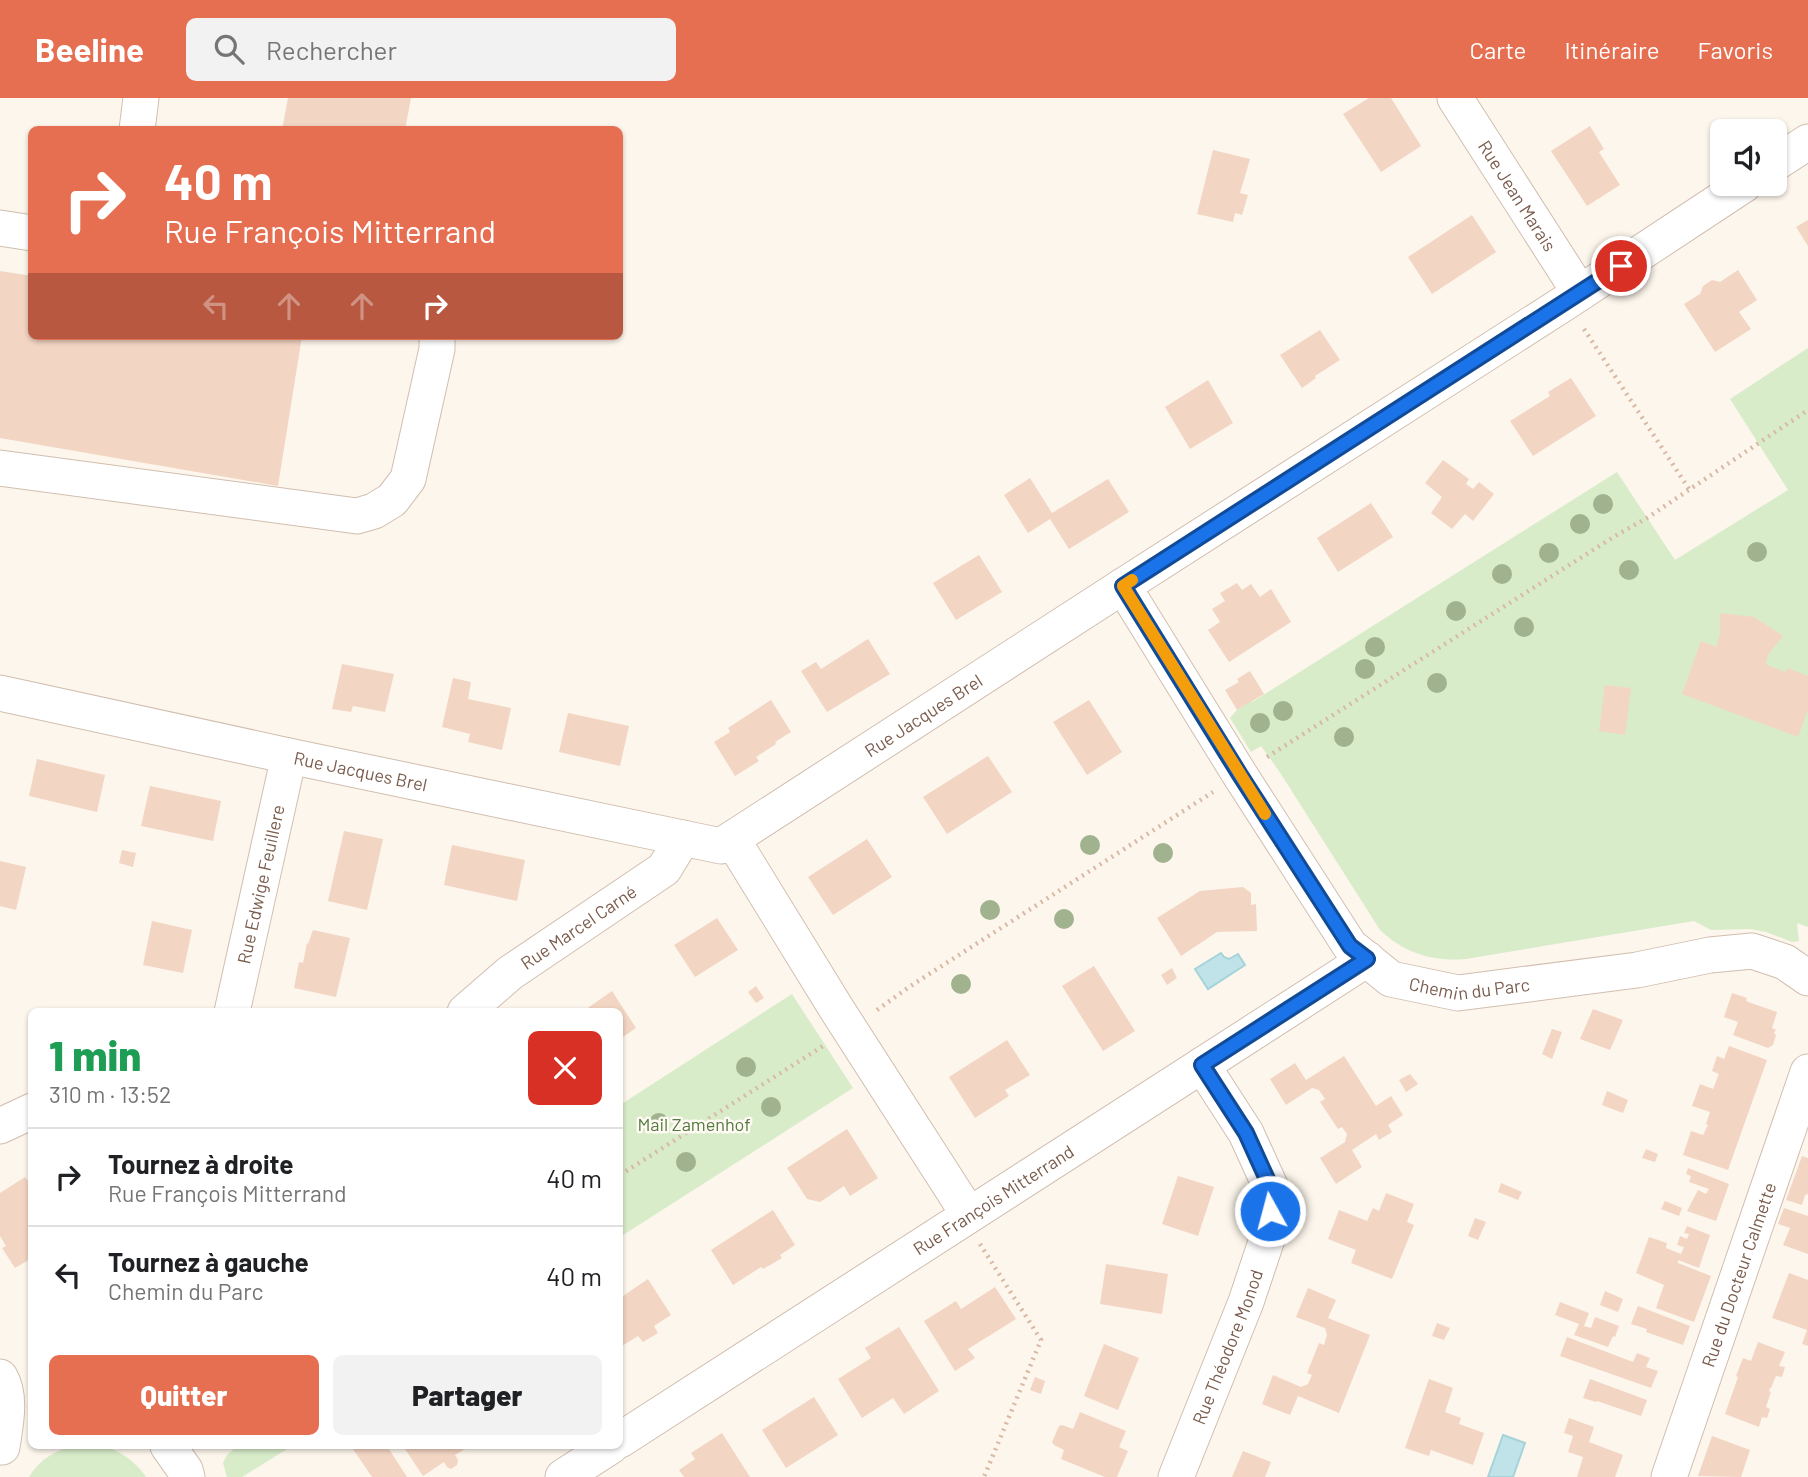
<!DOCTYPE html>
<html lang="fr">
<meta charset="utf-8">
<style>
:root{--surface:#fff;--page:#f2f2f2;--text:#202124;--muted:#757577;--line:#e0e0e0;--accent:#e76f51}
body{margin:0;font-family:Barlow,sans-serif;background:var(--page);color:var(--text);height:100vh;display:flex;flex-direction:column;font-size:26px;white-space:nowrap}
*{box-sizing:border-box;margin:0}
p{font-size:23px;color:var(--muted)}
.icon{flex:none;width:38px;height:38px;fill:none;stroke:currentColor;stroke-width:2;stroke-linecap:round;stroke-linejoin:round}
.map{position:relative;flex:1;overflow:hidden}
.side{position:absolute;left:28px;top:910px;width:595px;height:441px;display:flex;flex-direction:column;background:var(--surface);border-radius:10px;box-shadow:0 2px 5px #0004}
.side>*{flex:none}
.top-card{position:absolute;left:28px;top:28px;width:595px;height:214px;border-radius:10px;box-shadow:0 2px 5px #0004;background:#e76f51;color:#fff;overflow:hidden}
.buttons{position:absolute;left:1710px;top:21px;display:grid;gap:14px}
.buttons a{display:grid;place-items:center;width:77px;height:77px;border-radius:10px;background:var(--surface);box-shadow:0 2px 5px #0004;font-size:35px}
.pin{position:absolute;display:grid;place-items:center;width:60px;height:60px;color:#fff;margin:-30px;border:4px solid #fff;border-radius:50%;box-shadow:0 2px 7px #0007}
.me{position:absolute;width:77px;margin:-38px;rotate:353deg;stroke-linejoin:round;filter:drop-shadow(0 0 5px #0008)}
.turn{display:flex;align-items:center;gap:24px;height:147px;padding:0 21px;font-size:32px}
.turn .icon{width:91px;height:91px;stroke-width:2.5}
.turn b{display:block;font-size:49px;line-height:60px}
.lanes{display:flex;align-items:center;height:66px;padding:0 21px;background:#0003;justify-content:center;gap:35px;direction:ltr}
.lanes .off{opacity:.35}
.round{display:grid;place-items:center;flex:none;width:74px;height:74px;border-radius:10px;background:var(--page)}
.head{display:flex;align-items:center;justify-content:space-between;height:119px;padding:0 21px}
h1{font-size:42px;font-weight:800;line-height:52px;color:#1e9e55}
.primary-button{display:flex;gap:14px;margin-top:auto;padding:14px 21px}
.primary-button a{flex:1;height:80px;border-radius:10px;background:var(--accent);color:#fff;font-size:28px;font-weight:800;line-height:80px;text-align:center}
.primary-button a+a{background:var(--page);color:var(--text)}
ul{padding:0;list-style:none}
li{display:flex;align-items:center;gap:21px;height:98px;padding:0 21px;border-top:2px solid var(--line)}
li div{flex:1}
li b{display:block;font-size:26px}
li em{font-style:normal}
header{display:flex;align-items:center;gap:42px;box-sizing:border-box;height:98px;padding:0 35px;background:var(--accent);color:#fff}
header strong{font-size:33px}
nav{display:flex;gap:38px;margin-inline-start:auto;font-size:24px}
.search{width:490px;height:63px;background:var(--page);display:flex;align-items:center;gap:18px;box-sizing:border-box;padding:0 24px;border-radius:10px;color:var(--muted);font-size:26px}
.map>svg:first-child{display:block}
</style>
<header>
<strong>Beeline</strong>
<div class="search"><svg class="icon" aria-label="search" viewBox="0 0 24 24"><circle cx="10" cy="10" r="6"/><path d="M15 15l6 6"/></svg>Rechercher</div>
<nav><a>Carte</a><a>Itinéraire</a><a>Favoris</a></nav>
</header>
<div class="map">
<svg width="1808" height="1379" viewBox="0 0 1808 1379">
<rect width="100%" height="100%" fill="#fdf6ec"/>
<path fill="#d8ecc9" d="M1808,250V829L1797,825L1799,843L1792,844L1766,834L1750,831L1711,832L1694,823L1466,861C1433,864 1404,855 1380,832L1279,673L1261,648L1251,654L1230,620L1237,612L1251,603L1252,604L1617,374L1675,462L1788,392L1730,301Z
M792,896L853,990L620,1139V1007Z
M77,1348C85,1347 93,1347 100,1348C118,1350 137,1365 146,1379H29C40,1361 56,1351 77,1348Z
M237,1348H292L242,1379H227L223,1365L227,1357Z"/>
<path fill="#bfe3e8" stroke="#a5d3da" stroke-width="2" d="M1221,855L1224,859L1229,861L1238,856L1245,867L1208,891L1195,871Z
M1503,1337L1525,1345L1513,1379H1488Z"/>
<path fill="#f3d5c3" d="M288,0H411L405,32H282Z
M1369,0H1391L1421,48L1381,74L1343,16Z
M1590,28L1604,51L1599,54L1620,87L1587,108L1551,53Z
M1213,52L1250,61L1240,95L1248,97L1242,117L1235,115L1233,124L1197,116Z
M1472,117L1496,154L1432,196L1408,159Z
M1808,122V148L1796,129Z
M1738,172L1757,202L1739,214L1751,231L1715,254L1684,206L1700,196L1703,188L1712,182L1720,184Z
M0,173L32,178V238H302L278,388L0,340Z
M1320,232L1340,262L1315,278L1316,280L1302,290L1280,257Z
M1571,280L1596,318L1533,358L1510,323L1550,298L1548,294Z
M1208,282L1233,325L1190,351L1165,309Z
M1443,362L1469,381L1466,386L1473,391L1479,384L1494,396L1473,423L1465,416L1452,431L1431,415L1442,399L1425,385Z
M1030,380L1052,415L1108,381L1129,414L1069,451L1050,421L1028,435L1004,397Z
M1371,405L1393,439L1338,474L1317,440Z
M979,457L1002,494L956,522L933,485Z
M1237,485L1242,492L1251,486L1260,499L1271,491L1291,524L1229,564L1208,532L1220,524L1212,511L1225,503L1220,495Z
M1720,515L1754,519L1783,538L1769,555L1765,566L1785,574L1787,570L1808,578V611L1798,639L1682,596L1701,543L1716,549L1720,536Z
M868,541L890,576L827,614L801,573L816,564L821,571Z
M342,566L394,576L385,614L353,608L351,614L332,611Z
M1250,573L1264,596L1237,612L1225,592L1239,584L1237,581Z
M453,580L471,584L468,601L511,610L502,652L468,644L470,636L442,629Z
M1605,587L1631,590L1625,637L1599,633Z
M771,602L791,634L775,644L776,646L756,659L759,663L735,678L714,644L730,634L728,630Z
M1089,602L1122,654L1087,677L1053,624Z
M568,615L629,628L620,668L559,654Z
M988,658L1012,694L947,736L923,699Z
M37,661L105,677L97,714L29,698Z
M150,688L221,703L213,743L141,728Z
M344,733L383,741L367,812L328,803Z
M867,741L892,779L833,817L808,779Z
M452,747L525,762L517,803L444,787Z
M122,752L136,755L133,769L119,765Z
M0,763L26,769L16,812L0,808Z
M1243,789L1251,795V807L1256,806L1257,833L1217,834L1181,858L1157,820L1200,793Z
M717,820L738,852L695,879L674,847Z
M152,823L192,832L183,875L143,867Z
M313,832L350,840L336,899L294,890L299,864L303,865L307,845L308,846Z
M1094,868L1135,933L1103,953L1062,888Z
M1172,870L1177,880L1167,887L1161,877Z
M756,888L764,900L756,905L748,894Z
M612,893L636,930L620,941V914H582Z
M1732,895L1747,900L1746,903L1751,905L1777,914L1772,930L1776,932L1774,935L1776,937L1773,947L1768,950L1733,937L1738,924L1724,919Z
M1593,911L1623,922L1610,952L1580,941Z
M1552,931L1562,934L1552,961L1542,956Z
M1007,942L1030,977L1005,992L1009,998L975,1020L949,979Z
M1729,948L1767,962L1728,1072L1683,1057L1691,1033L1703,1037L1708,1027L1706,1026L1710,1014L1692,1008L1700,986L1713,991L1719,976L1712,973L1717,958L1724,961Z
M1344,958L1376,1008L1391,998L1403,1017L1388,1027L1392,1034L1379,1042L1376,1036L1352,1052L1362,1069L1336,1086L1320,1060L1345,1044L1347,1036L1342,1029L1338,1031L1320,1004L1325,1001L1319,992L1312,990L1286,1007L1270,981L1295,965L1306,982Z
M1410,976L1418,986L1406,994L1399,982Z
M1607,993L1628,1002L1623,1015L1602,1007Z
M847,1031L878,1080L850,1098L844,1088L820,1104L807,1101L787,1070Z
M1646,1051L1658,1056L1655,1064L1642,1060Z
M1802,1058L1808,1060V1096L1805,1097L1802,1107L1786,1102Z
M1688,1070L1729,1086L1716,1123L1687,1113L1698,1092L1706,1096L1709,1091L1689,1084L1691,1078L1686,1076Z
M1178,1078L1214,1089L1198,1138L1162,1126Z
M25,1079L32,1088V1160L15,1170L2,1150L6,1148L0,1138V1095Z
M1501,1085L1522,1094L1518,1102L1498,1094Z
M1386,1095L1414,1106L1407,1124L1414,1127L1392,1181L1351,1165L1356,1152L1328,1141L1339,1112L1367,1123L1373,1110L1379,1113Z
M1665,1103L1682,1110L1679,1118L1661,1111Z
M1784,1110L1808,1118V1156L1783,1147L1790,1130L1778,1126Z
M773,1112L795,1147L780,1157L782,1160L772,1166L763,1171L761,1169L733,1187L711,1152Z
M1475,1120L1486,1124L1478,1142L1468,1138Z
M1687,1128L1710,1137L1699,1170L1678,1162V1165L1711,1178L1694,1224L1656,1210L1664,1187L1636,1175L1649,1139L1667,1145L1666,1150L1681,1156L1684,1149L1677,1147L1680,1138L1687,1141L1689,1136L1684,1135Z
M1106,1166L1168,1176L1162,1216L1100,1206Z
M1789,1175L1808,1182V1248L1802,1246L1807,1232L1772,1220Z
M648,1181L671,1217L654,1228L658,1235L643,1244L638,1238L622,1248L620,1243V1200Z
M995,1189L1016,1221L968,1251L975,1260L955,1273L924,1223L956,1203L961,1211Z
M1308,1190L1336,1202L1328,1220L1370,1237L1339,1315L1298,1298L1290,1317L1262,1306L1273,1277L1301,1289L1308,1286L1312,1277L1307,1275L1319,1245L1324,1247L1327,1237L1325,1230L1296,1219Z
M1605,1193L1623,1201L1618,1214L1600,1207Z
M1560,1204L1589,1215L1584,1228L1591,1230L1595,1219L1619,1228L1615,1239L1613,1238L1608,1249L1574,1237L1579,1226L1555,1217Z
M1638,1208L1690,1228L1683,1247L1646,1234L1647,1231L1631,1226Z
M1437,1225L1450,1230L1444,1242L1432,1238Z
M899,1229L939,1293L904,1316L893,1300L862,1320L838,1281L871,1260L865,1250Z
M1567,1239L1633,1264L1637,1255L1650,1260L1646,1269L1658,1273L1651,1290L1560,1258Z
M1758,1244L1785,1254L1779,1268L1785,1269L1782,1279L1776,1278L1771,1290H1770L1769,1293L1771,1294L1766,1309L1770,1311L1767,1320L1762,1319L1759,1329L1725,1316L1737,1282L1738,1279L1736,1278L1743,1260L1751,1263Z
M1104,1246L1139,1260L1118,1312L1084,1298Z
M1035,1279L1045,1283L1041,1296L1030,1292Z
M1429,1281L1453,1290L1445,1314L1461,1320L1459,1326L1484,1335L1473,1367L1431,1352L1429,1358L1405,1350Z
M1590,1281L1647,1302L1641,1318L1597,1303L1596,1304L1583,1300Z
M814,1299L838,1337L786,1370L762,1332Z
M1080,1314L1126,1333L1119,1349L1128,1353L1117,1379H1105L1061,1361L1064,1352L1054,1347L1052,1344L1059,1328L1062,1327L1073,1331Z
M1569,1320L1594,1329L1589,1344L1623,1357L1615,1379H1577L1583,1359L1568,1354L1573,1338L1564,1335Z
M722,1335L750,1379H684L679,1372L695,1361L691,1355Z
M1712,1338L1750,1352L1741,1379L1698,1378Z
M351,1348H387L407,1379H372Z
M403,1348H470L455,1357L458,1362L457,1367L451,1371L447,1369L444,1364L423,1378Z
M1243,1353L1271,1364L1265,1379H1232Z"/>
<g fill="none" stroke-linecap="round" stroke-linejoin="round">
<defs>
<g id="minor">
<path id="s1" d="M1455,0L1580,195"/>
<path d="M137,32L141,0"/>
<path d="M1774,66L1808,44"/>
<path d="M0,130L32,135"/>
<path d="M0,370L357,418L374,413L392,402L408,381L437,251V238"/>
<path id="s2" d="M1123,488L1240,677L1350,848L1391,881L1458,895L1637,872L1710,857L1752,853L1785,864L1808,880"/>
<path id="s3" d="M0,595L289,658L721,748L1123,488L1566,204L1745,86"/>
<path d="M732,741L836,910L969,1117"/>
<path id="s4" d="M232,914L289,658"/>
<path id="s5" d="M465,914L510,875L664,771L683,740"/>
<path d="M0,1028L32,1013"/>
<path d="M0,1279C12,1299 5,1328 2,1349"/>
<path id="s6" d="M620,1342L1367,861"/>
<path d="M168,1348L185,1372L187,1379"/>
<path d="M563,1379L611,1348"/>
<path id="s7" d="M1176,1379L1246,1204L1269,1135L1271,1090L1246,1035L1202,967"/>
<path id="s8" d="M1669,1379L1808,974"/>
</g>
</defs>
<use href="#minor" stroke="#d1beb0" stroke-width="37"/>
<path stroke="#d9b8a5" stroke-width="4.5" stroke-dasharray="2 5" stroke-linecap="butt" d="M1584,231L1689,391
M1267,659L1615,438L1647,420L1808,312
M877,912L909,889L1213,694
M620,1077L823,948
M980,1146L1041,1242L984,1379"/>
<use href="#minor" stroke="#fff" stroke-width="35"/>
</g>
<g fill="#a0b28e">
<circle cx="1603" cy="406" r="10"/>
<circle cx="1580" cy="426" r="10"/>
<circle cx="1757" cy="454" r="10"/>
<circle cx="1549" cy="455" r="10"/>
<circle cx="1629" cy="472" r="10"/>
<circle cx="1502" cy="476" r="10"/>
<circle cx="1456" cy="513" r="10"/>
<circle cx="1524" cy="529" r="10"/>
<circle cx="1375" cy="549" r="10"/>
<circle cx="1365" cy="571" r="10"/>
<circle cx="1437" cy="585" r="10"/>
<circle cx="1283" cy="613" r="10"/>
<circle cx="1260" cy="625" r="10"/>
<circle cx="1344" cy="639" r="10"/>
<circle cx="1090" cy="747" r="10"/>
<circle cx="1163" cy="755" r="10"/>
<circle cx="990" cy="812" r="10"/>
<circle cx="1064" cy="821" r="10"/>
<circle cx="961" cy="886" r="10"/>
<circle cx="746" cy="969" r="10"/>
<circle cx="771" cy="1009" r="10"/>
<circle cx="659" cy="1025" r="10"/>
<circle cx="686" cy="1064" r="10"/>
</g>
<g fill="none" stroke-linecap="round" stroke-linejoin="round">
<defs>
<path id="route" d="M1270,1113L1271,1090L1246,1035L1202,967L1367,861L1350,848L1240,677L1123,488L1621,168"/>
</defs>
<use href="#route" stroke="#114b97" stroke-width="18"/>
<use href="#route" stroke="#1a73e8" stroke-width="12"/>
<path stroke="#f59e0b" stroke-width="12" d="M1132,482L1123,488L1265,716"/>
</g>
<g text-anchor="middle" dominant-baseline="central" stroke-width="5" stroke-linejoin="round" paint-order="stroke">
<g font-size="18" fill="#7a5c4d" stroke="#fffaf3">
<text stroke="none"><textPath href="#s1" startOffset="116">Rue Jean Marais</textPath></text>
<text stroke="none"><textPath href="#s3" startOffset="978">Rue Jacques Brel</textPath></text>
<text stroke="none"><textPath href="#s3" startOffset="369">Rue Jacques Brel</textPath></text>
<text stroke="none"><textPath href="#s4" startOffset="131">Rue Edwige Feuillere</textPath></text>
<text stroke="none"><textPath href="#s5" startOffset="142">Rue Marcel Carné</textPath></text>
<text stroke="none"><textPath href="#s2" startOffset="558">Chemin du Parc</textPath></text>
<text stroke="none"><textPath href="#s6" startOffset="444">Rue François Mitterrand</textPath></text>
<text stroke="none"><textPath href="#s8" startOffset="214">Rue du Docteur Calmette</textPath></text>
<text stroke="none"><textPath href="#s7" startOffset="140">Rue Théodore Monod</textPath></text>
</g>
<g font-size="18" fill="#537a41" stroke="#fffaf3">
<text x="694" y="1026">Mail Zamenhof</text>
</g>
</g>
</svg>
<div class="buttons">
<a><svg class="icon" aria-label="sound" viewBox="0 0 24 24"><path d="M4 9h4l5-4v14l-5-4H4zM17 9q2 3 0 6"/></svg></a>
</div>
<div class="pin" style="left:1621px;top:168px;background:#d93025"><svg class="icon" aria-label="arrive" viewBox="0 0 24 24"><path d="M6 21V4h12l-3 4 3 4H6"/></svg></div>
<svg class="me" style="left:1270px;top:1113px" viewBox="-20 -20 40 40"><circle r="17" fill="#1a73e8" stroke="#fff" stroke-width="3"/><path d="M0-11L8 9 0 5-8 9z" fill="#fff"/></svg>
<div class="top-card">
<div class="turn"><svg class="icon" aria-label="right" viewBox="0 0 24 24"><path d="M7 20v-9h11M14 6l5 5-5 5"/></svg><div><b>40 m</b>Rue François Mitterrand</div></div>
<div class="lanes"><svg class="icon off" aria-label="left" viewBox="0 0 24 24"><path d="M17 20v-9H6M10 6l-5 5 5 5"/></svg><svg class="icon off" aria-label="ahead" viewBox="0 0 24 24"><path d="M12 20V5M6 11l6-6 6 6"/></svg><svg class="icon off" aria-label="ahead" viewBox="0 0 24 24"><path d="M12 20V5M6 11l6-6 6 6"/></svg><svg class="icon" aria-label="right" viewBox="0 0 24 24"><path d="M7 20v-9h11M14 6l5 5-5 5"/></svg></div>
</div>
<section class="side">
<div class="head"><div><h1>1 min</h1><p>310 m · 13:52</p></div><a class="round" style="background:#d93025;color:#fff"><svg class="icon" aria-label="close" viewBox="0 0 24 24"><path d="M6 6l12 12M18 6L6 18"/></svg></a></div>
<ul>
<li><svg class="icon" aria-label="right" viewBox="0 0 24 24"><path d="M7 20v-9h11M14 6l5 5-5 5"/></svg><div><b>Tournez à droite</b><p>Rue François Mitterrand</p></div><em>40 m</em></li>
<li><svg class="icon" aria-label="left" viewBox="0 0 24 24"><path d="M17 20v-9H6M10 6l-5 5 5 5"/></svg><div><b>Tournez à gauche</b><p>Chemin du Parc</p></div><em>40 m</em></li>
</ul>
<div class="primary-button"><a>Quitter</a><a>Partager</a></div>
</section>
</div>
